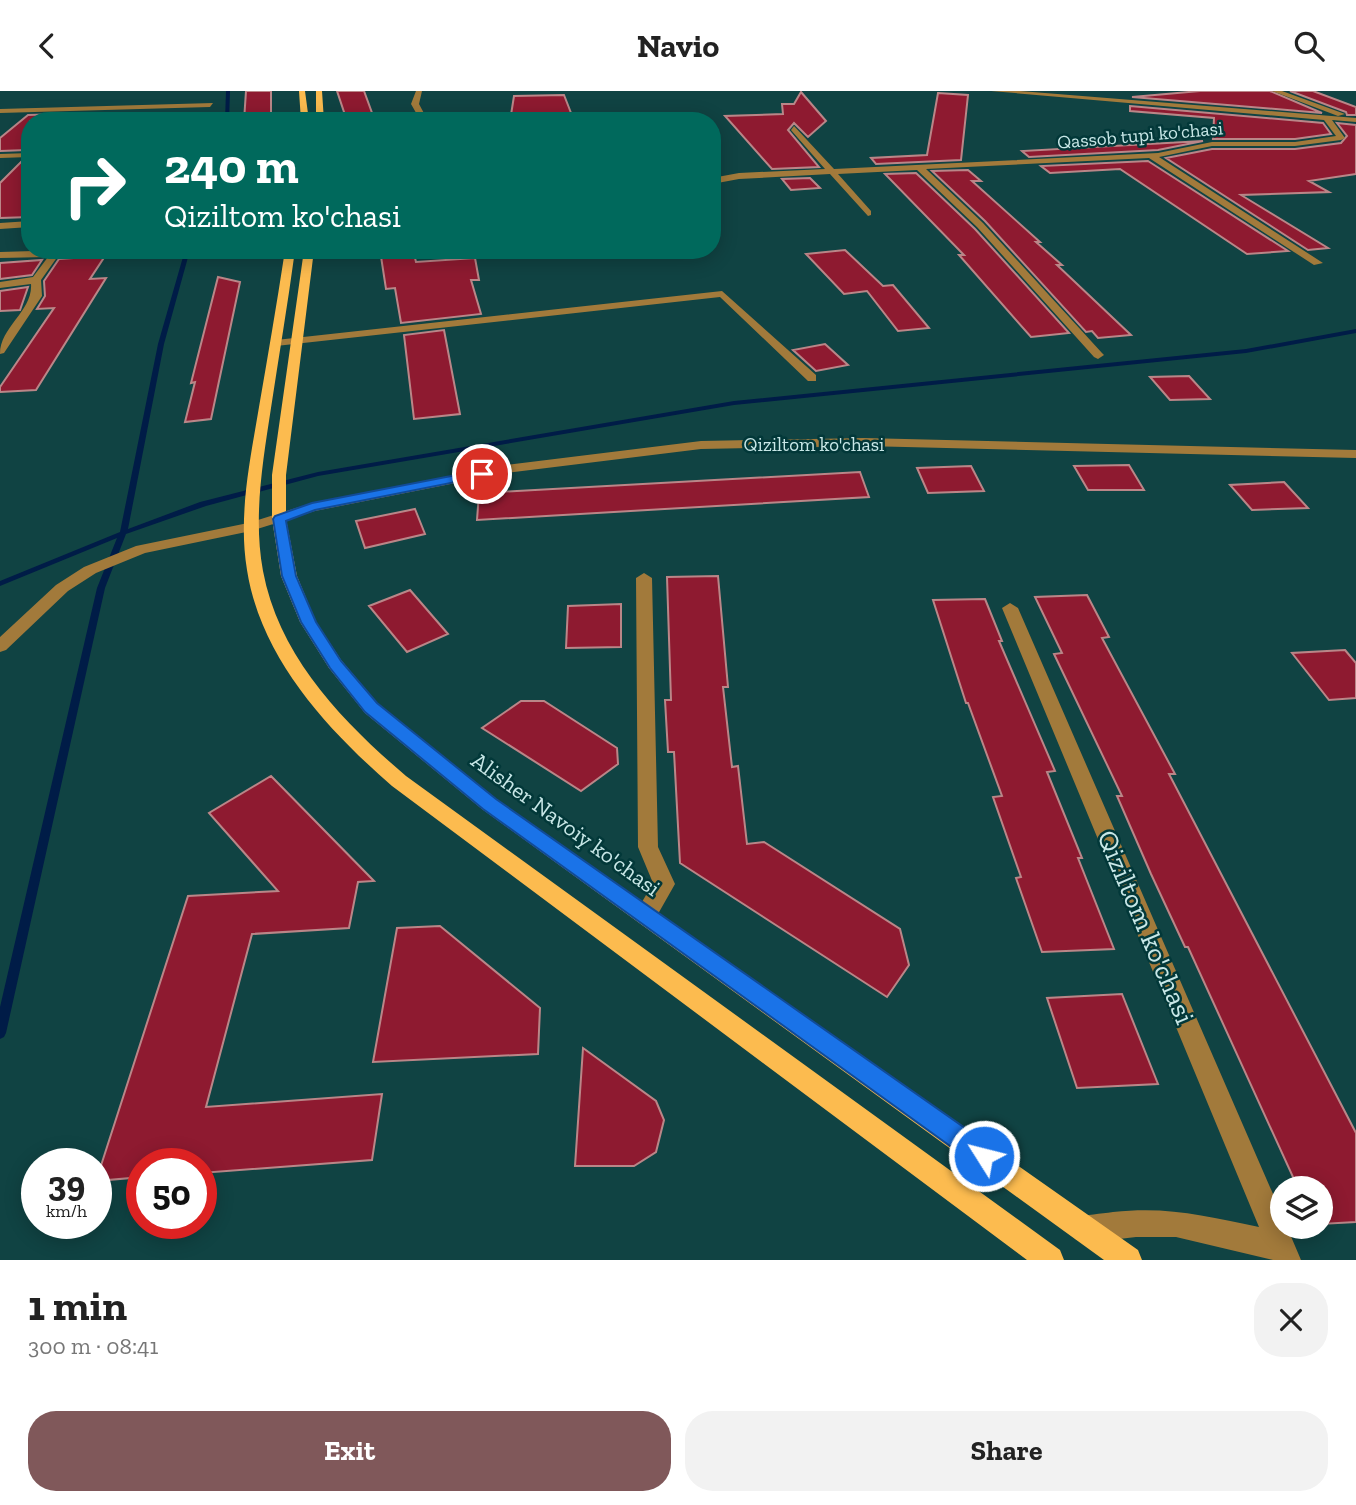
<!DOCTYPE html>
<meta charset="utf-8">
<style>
:root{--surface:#fff;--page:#f2f2f2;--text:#222;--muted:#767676;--accent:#80585a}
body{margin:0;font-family:"Zilla Slab",serif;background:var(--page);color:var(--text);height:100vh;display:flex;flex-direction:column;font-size:26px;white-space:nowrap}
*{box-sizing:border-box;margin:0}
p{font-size:23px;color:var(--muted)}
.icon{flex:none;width:38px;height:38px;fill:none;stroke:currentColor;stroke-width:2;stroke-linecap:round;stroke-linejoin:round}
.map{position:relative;height:1169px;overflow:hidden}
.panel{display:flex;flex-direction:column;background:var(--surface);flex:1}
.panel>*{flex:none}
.top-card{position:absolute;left:21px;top:21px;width:700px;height:147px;border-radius:28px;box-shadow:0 4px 18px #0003;background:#00695c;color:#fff;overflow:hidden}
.buttons{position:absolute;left:1270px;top:1085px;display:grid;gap:14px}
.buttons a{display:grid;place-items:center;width:63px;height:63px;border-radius:50%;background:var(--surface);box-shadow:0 4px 18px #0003;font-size:35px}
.speed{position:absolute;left:21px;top:1057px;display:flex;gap:14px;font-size:35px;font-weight:700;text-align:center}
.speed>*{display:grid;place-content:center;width:91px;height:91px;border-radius:50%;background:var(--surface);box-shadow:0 4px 18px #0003;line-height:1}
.speed small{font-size:18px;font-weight:400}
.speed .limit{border:10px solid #d22;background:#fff;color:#111}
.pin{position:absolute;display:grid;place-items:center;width:60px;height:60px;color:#fff;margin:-30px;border:4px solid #fff;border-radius:50%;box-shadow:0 2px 7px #0007}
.me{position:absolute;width:77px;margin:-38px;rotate:306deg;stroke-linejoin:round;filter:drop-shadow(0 0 5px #0008)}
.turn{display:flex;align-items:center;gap:24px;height:147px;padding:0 28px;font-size:32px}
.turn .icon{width:91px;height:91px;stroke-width:2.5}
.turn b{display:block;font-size:49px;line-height:60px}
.round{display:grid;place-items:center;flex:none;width:74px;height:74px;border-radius:28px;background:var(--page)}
.headline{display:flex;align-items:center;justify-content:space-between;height:119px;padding:0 28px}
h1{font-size:42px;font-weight:800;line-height:52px}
.action{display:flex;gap:14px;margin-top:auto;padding:14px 28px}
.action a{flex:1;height:80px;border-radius:28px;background:var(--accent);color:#fff;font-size:28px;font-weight:800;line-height:80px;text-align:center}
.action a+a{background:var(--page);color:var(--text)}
header{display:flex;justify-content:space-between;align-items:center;height:91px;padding:0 28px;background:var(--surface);font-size:32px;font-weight:800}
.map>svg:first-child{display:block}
</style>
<header><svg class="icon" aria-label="back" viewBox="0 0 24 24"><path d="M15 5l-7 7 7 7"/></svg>Navio<svg class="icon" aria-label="search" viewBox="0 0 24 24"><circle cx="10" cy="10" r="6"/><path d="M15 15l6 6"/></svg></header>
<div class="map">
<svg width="1356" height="1169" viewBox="0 0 1356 1169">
<rect width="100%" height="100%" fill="#104343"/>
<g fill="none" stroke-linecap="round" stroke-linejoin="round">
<path fill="#001c47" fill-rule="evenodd" d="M226,0H230L229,30H225Z
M185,159H190L164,253L128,438L200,411L318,381L734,310L1246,258L1356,238V242L1246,262L734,314L318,385L206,415L126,443L105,497L6,942L4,946L0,948V916L97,497L117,447L0,495V490L120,441L158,253Z"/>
</g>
<path fill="#8e1a30" stroke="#ba8688" stroke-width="2" d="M246,0H271V30H244Z
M337,0H364L375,30H347Z
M1200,0H1270L1322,22L1132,6Z
M1290,0H1313L1356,16V24H1347L1346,21Z
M801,1L826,30L808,46L794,32L788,39L819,76L772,78L725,25L783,23L782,13H794Z
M938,2L968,4L961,69L876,73L871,67L927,64Z
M564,4L573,27L510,30L514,5Z
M1130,15L1323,32L1331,43L1295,48H1213L1214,27L1130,20Z
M64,23L57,30H30V57L27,59L0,60V47L28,24Z
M1337,32L1356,34V83L1309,90L1329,101L1241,104L1328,157L1308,159L1166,67L1212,58H1295L1341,52L1347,45Z
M1203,50L1158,59L1029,66L1022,60Z
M23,69H30V126L0,127V92Z
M1148,70L1288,160L1247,163L1120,78L1050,82L1041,75Z
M968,79L981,90H972L1040,151H1036L1062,174H1057L1131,244L1098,247L1092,240L1086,241L985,130L932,80Z
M916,82L975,138L1069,242L1031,246L959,164H964L885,83Z
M810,87L820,97L791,99L782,88Z
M79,159H109L90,188L106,187L36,299L0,301V296L54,217L37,218L45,205L44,190L59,168L73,167Z
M380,159H413L416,171L475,167L479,189H471L481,223L401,232L395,197L386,198Z
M845,159L883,195L893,194L929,237L898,240L867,200L844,203L806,163Z
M42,169L32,184L0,188V172Z
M218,186L240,191L211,328L185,331L195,291L191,292Z
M28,196L20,219L0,220V200Z
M444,239L460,323L414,328L404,244Z
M825,253L848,274L816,280L793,259Z
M1189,285L1210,308L1170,309L1150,286Z
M1129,374L1144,399H1088L1074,375Z
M971,375L984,400L928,402L917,377Z
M860,381L869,406L477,429L479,402Z
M1284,391L1308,417L1252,419L1230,394Z
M415,418L425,443L365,457L356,430Z
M718,485L728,596H723L732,676L738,675L747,753L764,751L900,838L909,874L887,906L680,772L674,661H668L665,609H671L667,486Z
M410,499L448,543L407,561L369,515Z
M1087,504L1109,546L1102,547L1175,683H1169L1356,1042V1131L1321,1133V1097H1298L1188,856H1185L1151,783L1117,705H1122L1054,563L1062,562L1035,506Z
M985,508L1002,550H999L1055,680L1047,681L1082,767H1078L1114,858L1042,861L1016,787L1021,786L993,706L1002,705L968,612H966L933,509Z
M621,513V556L566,557L568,515Z
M1345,559L1356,572V607L1329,609L1292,562Z
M521,610H544L617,657L618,673L581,700L482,637Z
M271,685L374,790L358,791L349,837L252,843L206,1016L382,1003L372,1069L201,1082V1073H142V1086L96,1090L188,805L278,800L209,722Z
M440,835L540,917L538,963L373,971L397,837Z
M1122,903L1158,993L1077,997L1047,907Z
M583,957L656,1010L664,1029L656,1061L634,1075H575Z"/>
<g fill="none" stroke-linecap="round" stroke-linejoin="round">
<path fill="#a27a3b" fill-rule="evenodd" d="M416,0H422L419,13L426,26L435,30L419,27L411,13Z
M991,0H1020L1356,27V31L1332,29L1345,47L1341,49L1295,55H1212L1159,66L1323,172L1314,174L1149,67L926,78L983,132L1102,262L1104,264L1098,268L1094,266L977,136L917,79L838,83L871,120V124L868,125L830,83L739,88L712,93V87L739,82L825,78L791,39L794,35L834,78L1158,62L1212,51H1295L1336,45L1324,29Z
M1272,0H1282L1345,23L1338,25Z
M213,12L210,16L0,22V18Z
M30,62V66L0,67V63Z
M30,130V136L0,138V132Z
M67,159L58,165L41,189L42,205L4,262L0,263C0,236 33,220 31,193L0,197V191L33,186L48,166L0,167V161Z
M722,200L816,284V290H808L720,206L276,255L270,252L276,249Z
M864,347L1356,359V367L864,355L701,358L506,382L315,420L251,440L145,462L96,482L68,500L6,559L0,561V546L56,494L84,476L136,455L248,432L312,412L506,374L701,350Z
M644,482L652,487L658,756L675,793L654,830L646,832L638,830L635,823L653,792L638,756L636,487Z
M1010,512L1018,517L1283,1126V1136H1287L1301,1169H1273L1176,1146H1136L1085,1152L1075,1148L1071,1138L1075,1128C1087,1123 1100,1123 1113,1121C1168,1115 1206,1125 1259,1136L1002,517Z"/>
<path fill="#fcbb4f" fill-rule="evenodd" d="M299,0H305L309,30H301Z
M316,0H322L324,30H316Z
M285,159H295C288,212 279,264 271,317C263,370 253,426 263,480C279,566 343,631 406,685L1060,1159L1064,1169H1027L392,695C328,639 261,568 247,479C238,425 250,370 259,316C268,264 277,212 285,159Z
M304,159H314L286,384V428L297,485L316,531L341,569L377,612L496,708L1138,1159L1142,1169H1104L482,718L365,622L329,577L300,531L281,485L272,428V384Z"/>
</g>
<path fill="#1a73e8" stroke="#114b97" stroke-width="2" d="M482,379L486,380V385L315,419L286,430L296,485L316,531L341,570L377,612L496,708L992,1056L996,1065L992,1073L984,1076L975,1073L483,718L365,621L330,577L301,531L282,485L273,428L275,425L312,412Z"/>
<g text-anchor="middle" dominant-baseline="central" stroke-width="5" stroke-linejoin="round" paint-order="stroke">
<g font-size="19" fill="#c8e7e7" stroke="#023839">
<text transform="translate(1140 44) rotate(-5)">Qassob tupi ko'chasi</text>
<text x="814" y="353">Qiziltom ko'chasi</text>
</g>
<g font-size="23" fill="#c8e7e7" stroke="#023839">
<text transform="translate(566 733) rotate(36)">Alisher Navoiy ko'chasi</text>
</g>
<g font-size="28" fill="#c8e7e7" stroke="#023839">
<text transform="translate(1146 836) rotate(67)">Qiziltom ko'chasi</text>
</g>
</g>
</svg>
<div class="buttons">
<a><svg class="icon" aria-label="layers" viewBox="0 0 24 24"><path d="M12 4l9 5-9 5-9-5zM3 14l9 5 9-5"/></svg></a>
</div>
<div class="speed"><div>39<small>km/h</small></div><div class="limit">50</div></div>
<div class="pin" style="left:482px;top:383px;background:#d93025"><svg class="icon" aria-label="arrive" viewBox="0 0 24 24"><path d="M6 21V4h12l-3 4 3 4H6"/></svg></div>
<svg class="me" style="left:984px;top:1065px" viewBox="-20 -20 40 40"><circle r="17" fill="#1a73e8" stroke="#fff" stroke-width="3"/><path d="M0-11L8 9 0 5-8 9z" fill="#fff"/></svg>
<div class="top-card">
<div class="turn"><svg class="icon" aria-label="right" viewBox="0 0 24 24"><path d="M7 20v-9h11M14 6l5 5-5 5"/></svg><div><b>240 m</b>Qiziltom ko'chasi</div></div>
</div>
</div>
<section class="panel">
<div class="headline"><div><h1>1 min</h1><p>300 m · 08:41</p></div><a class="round"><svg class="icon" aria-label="close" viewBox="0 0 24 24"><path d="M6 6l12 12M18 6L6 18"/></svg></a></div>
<div class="action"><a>Exit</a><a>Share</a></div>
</section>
